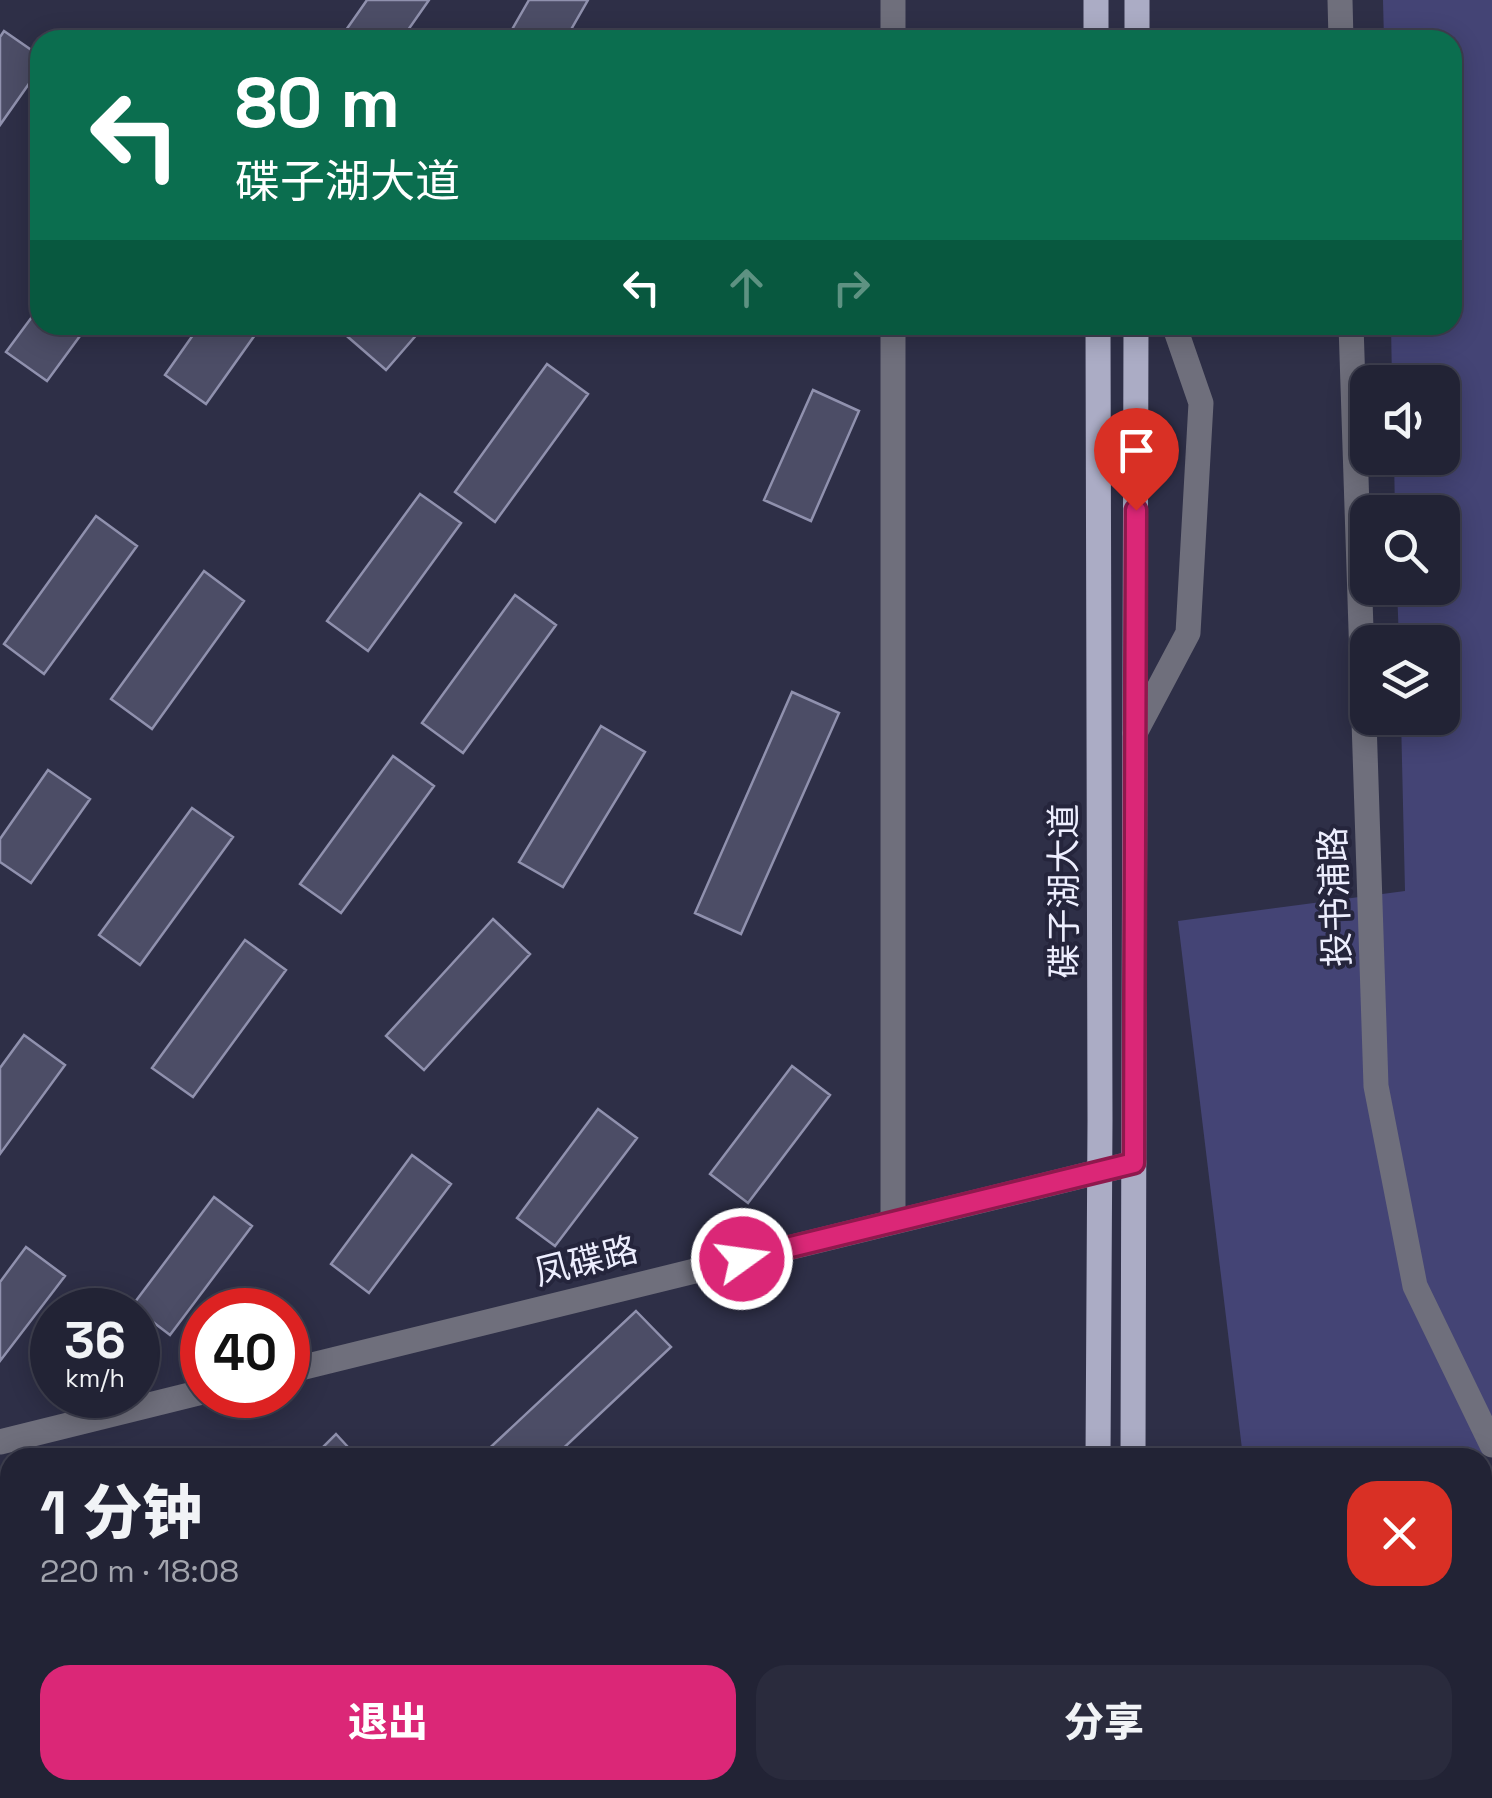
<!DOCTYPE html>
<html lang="zh">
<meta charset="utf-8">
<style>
:root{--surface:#222335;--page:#2a2b3d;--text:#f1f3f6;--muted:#a2a4ad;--line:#3f4050;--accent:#db2777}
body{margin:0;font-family:"Space Grotesk","Noto Sans SC",sans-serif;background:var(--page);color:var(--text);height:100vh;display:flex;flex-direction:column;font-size:38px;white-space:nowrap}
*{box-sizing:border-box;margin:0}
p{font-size:32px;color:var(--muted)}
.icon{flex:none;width:55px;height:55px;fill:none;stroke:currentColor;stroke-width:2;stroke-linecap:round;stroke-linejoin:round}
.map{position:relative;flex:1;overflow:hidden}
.panel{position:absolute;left:0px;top:1448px;width:1492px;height:352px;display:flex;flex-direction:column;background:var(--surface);border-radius:30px 30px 0 0;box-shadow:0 5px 25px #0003,0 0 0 2px var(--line)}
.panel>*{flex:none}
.hud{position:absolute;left:30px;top:30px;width:1432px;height:305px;border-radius:30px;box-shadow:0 5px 25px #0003,0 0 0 2px var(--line);background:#0b6e4f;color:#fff;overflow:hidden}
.buttons{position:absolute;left:1350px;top:365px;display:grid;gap:20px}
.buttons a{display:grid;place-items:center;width:110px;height:110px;border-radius:20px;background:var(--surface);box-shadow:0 5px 25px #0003,0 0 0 2px var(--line);font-size:50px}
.speed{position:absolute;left:30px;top:1288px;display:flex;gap:20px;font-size:50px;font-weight:700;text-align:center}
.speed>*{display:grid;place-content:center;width:130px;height:130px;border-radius:50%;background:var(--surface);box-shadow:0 5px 25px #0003,0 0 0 2px var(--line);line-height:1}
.speed small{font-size:25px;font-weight:400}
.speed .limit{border:15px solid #d22;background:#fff;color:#111}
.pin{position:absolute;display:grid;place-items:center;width:85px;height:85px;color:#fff;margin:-102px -42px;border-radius:50% 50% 50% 0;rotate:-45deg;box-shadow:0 0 10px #0007}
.pin .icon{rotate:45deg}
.me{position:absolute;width:110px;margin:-55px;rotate:76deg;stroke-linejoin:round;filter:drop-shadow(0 0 8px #0008)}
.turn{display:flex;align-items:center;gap:35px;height:210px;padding:0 40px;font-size:45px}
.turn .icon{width:130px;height:130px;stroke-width:2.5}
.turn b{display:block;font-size:70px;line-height:85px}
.lanes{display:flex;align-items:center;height:95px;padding:0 40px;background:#0003;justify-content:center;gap:50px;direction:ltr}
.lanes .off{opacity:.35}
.round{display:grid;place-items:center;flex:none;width:105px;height:105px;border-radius:30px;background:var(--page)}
.overview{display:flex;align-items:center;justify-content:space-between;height:170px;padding:0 40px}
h1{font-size:60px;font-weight:800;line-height:75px}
.cta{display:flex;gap:20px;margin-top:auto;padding:20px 40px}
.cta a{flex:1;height:115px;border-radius:30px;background:var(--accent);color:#fff;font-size:40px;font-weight:800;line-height:115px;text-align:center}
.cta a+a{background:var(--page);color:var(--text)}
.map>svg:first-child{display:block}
</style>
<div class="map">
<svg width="1492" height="1798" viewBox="0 0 1492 1798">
<rect width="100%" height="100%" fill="#2e2f47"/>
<path fill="#444475" d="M1383,0H1492V1455L1396,1451L1387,1458L1243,1457L1178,921L1405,891L1401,718H1442V642H1399L1397,588H1442V512H1395L1394,458H1442V382H1392L1391,325H1452V40H1384Z"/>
<path fill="#170749" d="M1483,1601L1492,1612V1798H1255V1790H1482Z"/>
<path fill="#4c4d66" stroke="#9091ae" stroke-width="2.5" d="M367,0H429L401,40H339Z
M529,0H588L565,40H506Z
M4,31L40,56V68L0,125V37Z
M40,306V325H88L47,381L6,352Z
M200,325H262L206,404L165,375Z
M358,325H425L386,370L348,337Z
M547,364L588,394L495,522L455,492Z
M813,390L859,411L811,521L764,500Z
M420,494L461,523L368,651L327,621Z
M96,516L137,546L44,674L4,644Z
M204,571L244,601L152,729L111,699Z
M515,595L556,625L463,753L422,723Z
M792,692L839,713L741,934L695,913Z
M601,726L645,752L563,887L519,862Z
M393,756L434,786L341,913L300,884Z
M48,770L90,799L31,883L0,862V839Z
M192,808L233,837L140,965L99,935Z
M493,919L530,954L424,1070L386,1036Z
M245,940L286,970L193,1097L152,1068Z
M24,1035L65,1065L0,1154V1068Z
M792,1066L830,1095L748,1203L710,1174Z
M598,1109L637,1138L555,1246L517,1218Z
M412,1155L451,1184L369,1293L331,1264Z
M214,1197L252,1226L170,1335L132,1306Z
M26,1247L65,1276L0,1361V1282Z
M636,1311L671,1347L553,1458H479Z
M336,1434L358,1458H312Z
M10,1624V1693L0,1703V1634Z
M119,1790H192L184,1798H110Z
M776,1790H849L841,1798H767Z"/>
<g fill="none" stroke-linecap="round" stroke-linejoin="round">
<path stroke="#6f6f7c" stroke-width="25" d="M893,0V40
M1340,0L1341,40
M893,325V1221
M1351,325L1376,1086L1415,1286L1492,1445
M1135,733L1188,633L1201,403L1174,325
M288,1371L1134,1163
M0,1442L202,1392"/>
<path stroke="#abacc5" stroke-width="25" d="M1096,0V40
M1137,40V0
M1098,1458L1100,1120L1098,325
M1133,1458L1136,325
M1097,1798V1790
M1132,1798V1790"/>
</g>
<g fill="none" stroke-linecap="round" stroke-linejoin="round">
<defs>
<path id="route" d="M742,1259L1134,1163L1136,510"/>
</defs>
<use href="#route" stroke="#8e194d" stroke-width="25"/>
<use href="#route" stroke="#db2777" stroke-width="18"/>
</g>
<g text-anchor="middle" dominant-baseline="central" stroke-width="8" stroke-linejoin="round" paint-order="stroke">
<g font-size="35" fill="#edeefe" stroke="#25253c">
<text transform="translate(1064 891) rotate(-90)">碟子湖大道</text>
<text transform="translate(1335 897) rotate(-92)">投书浦路</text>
<text transform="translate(586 1261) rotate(-14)">凤碟路</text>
</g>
</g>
</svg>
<div class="buttons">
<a><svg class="icon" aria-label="sound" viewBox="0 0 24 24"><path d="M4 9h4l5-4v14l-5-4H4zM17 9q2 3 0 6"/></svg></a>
<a><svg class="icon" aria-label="search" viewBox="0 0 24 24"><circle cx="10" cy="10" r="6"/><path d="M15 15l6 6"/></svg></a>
<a><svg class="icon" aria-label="layers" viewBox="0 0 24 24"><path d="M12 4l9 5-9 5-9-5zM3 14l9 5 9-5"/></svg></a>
</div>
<div class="speed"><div>36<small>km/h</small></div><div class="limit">40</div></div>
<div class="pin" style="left:1136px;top:510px;background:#d93025"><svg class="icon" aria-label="arrive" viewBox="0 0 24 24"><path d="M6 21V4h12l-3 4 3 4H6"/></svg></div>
<svg class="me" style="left:742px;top:1259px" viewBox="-20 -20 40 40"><circle r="17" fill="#db2777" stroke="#fff" stroke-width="3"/><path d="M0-11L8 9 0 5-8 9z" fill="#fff"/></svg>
<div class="hud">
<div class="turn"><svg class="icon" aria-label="left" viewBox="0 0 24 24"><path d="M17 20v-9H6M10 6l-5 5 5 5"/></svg><div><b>80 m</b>碟子湖大道</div></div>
<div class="lanes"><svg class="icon" aria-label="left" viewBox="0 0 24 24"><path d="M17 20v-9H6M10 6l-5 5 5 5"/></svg><svg class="icon off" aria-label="ahead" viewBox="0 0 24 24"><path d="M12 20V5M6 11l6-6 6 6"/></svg><svg class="icon off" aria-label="right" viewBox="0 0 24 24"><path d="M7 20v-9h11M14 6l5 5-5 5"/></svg></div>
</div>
<section class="panel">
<div class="overview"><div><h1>1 分钟</h1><p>220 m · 18:08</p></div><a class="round" style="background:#d93025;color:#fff"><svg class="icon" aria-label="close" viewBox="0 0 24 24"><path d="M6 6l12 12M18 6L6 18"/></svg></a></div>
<div class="cta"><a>退出</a><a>分享</a></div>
</section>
</div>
